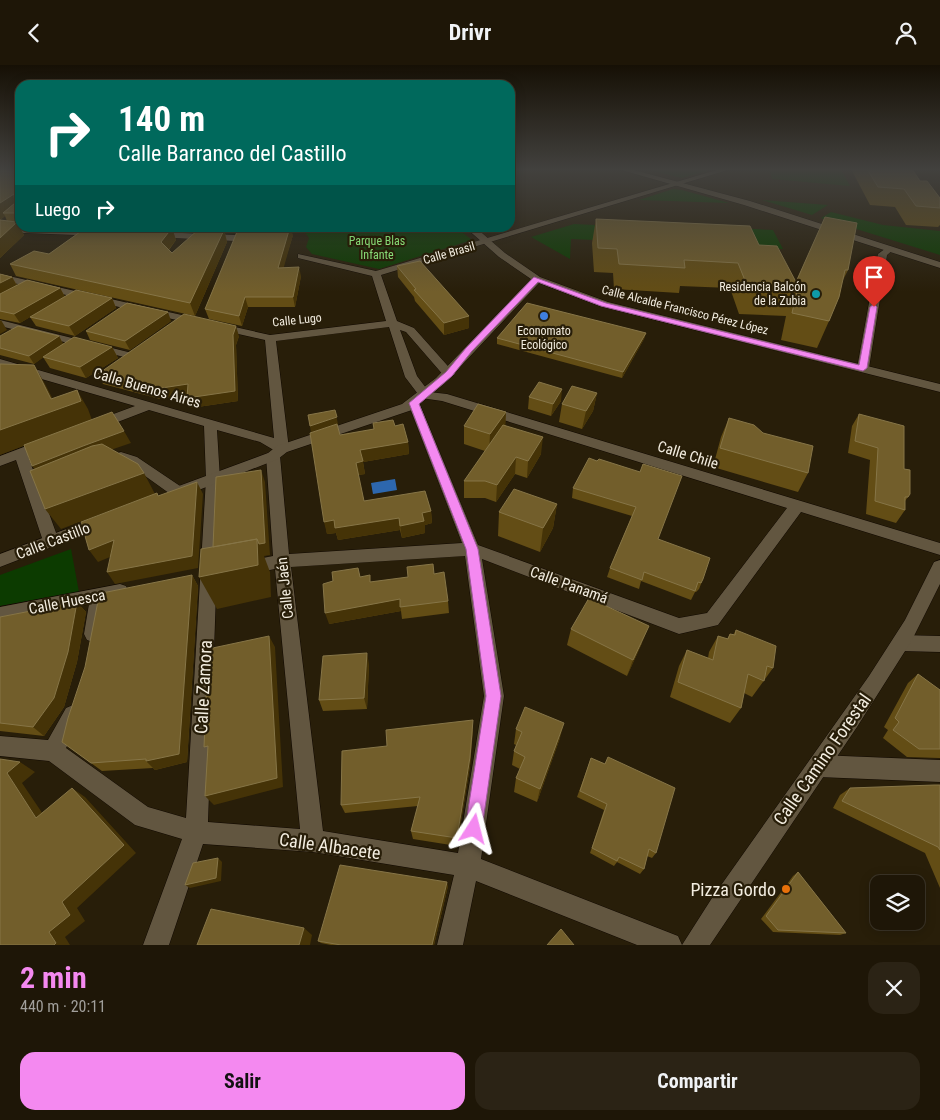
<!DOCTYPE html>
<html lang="es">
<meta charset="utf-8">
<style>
:root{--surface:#1e1607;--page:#2b2315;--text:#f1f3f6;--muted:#a19f9b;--line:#3c3528;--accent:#f489f0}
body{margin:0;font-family:"Roboto Condensed",sans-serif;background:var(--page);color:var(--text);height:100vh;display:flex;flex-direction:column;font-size:19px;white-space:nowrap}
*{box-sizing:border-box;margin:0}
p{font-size:16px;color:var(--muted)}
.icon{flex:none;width:28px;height:28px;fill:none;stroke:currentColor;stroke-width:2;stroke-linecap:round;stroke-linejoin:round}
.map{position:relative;height:880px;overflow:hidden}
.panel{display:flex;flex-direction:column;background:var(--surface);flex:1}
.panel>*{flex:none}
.banner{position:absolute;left:15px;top:15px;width:500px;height:152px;border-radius:15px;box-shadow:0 2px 12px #0003,0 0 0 1px var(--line);background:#00695c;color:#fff;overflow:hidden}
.controls{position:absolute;left:870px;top:810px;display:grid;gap:10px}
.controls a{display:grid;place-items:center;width:55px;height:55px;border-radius:10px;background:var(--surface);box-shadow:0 2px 12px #0003,0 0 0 1px var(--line);font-size:25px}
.pin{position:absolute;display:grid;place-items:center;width:42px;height:42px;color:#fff;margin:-51px -21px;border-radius:50% 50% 50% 0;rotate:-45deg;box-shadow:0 0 5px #0007}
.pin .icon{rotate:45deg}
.me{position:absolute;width:55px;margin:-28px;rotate:9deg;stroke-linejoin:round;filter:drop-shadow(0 0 4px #0008)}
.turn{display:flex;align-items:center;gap:18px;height:105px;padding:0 20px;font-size:22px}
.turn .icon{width:65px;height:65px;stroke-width:2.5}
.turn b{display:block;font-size:35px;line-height:42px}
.then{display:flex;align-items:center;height:48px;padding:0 20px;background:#0003;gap:10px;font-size:19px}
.round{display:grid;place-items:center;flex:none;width:52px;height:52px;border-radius:15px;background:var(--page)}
.headline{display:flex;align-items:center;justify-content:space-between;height:85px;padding:0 20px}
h1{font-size:30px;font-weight:700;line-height:38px;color:var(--accent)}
.primary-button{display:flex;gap:10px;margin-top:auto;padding:10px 20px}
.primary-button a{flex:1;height:58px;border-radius:15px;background:var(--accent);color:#111;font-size:20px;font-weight:700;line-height:58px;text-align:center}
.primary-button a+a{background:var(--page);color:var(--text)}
header{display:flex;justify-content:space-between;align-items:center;height:65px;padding:0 20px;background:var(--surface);font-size:22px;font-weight:700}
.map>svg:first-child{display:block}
</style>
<header><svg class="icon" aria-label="back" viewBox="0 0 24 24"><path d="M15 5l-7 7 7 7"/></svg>Drivr<svg class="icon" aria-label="person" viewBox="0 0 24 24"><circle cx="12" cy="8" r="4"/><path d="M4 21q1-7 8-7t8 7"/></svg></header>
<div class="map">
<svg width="940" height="880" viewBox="0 0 940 880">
<rect width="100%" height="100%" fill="#281e09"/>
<path fill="#0c3b00" d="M645,104H714L682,113Z
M769,104H841L850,121L772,114Z
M673,124L682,125L729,138L639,135Z
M762,135L828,140L812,150Z
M831,147L883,160L940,166V190L821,153Z
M574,159L616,161L618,176L571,174L570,194L531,172Z
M698,161L773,165L783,184L705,180Z
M305,162L457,163L472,175L379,204L312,189L306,182L309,173L304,166Z
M71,484L79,527L0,541V510Z"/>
<path fill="#2d67ae" d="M395,414L397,425L373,429L371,418Z"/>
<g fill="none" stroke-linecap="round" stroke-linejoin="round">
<defs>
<path id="street" d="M720,104H731L381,210L397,256L414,263L455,309L449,313L445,312L406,267L400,265L417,311L429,327L447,329L940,478V490L801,447L718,560L679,569L482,494L504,631L481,794L678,871L682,880H637L476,816L463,880H437L454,810L313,787L203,779L169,880H143L182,774L135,760L49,696L0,691V671L48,675L66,643L73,640L80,643L83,650L66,683L148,742L186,753L206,414L204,361L149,345L102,363H92L90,360L92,357L135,341L0,302V294L274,373L265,275L0,215V209L270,270L386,256L372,211L298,193V189L376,206ZM389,262L405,312L421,333L442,336L787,443L707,548L679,553L478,480L418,335H410L408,338L462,478L289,489L280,391L278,388H268L266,391L273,491L242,497L240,502L242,507L248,509L275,504L300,764L208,757L220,414L217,365L260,377L277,387H287L289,384L276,276ZM465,491L484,631L458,788L323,766L291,502Z
M0,161L101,165L105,168L101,171L0,167Z
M156,167L235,170L239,173L235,176L153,172V168Z
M889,181L894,184L887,190L869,303L863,307L857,303L878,189Z
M0,255L136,289L138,291L132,294L0,261Z
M45,374L52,379L50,382L28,391L37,416L54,410L61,415L59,419L41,426L59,476L57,480L51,482L45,480L43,476L16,395L0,401V391Z
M121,387L137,392L183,423L185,427L183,431H173L127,398L121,397L109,400L102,395L104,392Z
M120,519L126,521L128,526L126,531L107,536L99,575L93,577L87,575L84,569L89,539L0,558V542Z
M901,570L940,571V587L901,586L895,584L892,578L895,572Z
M819,690L940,695V717L819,712L812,708L808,701L812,694Z"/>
<path id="secondary" d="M618,104H630L750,136L940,197V203L744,140Z
M465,162H475L505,188L540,212L608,237L940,319V327L600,241L539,218L445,318L412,345L287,387L278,394L186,430H176L174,426L176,422L268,388L277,381L402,339L436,313L531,214L499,192Z
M101,451L106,453L109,457L106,461L0,502V489Z
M940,495V519L912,575L857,662L710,880H682L712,833L869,611L905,555L934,497Z"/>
</defs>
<use href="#street" stroke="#100800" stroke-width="1"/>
<use href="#secondary" stroke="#100800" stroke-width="1"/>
<use href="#street" fill="#625640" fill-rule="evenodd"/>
<use href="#secondary" fill="#625640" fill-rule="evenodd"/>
</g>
<path fill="#634d15" d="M0,104H20V161H19L24,170L0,193V155L7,156L5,151L0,155Z
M851,104H912L920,116L940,133V160L938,162L906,160L895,142L870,140Z
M825,152L848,205L843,215L829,256L817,283L781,275L786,251L739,249L730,223L680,221L679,228L614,224L613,208L594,207L592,178L596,154L759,180L796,217Z
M87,162H187L183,166H173L176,175L169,185L172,188L212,165L211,162H233L231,168H225L227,177L195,251L16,211L10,199L49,189Z
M293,170L283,202L301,211L295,242H248L242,261L209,254L205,244Z
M397,201L469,251V263L444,270L415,236L414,232L398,212Z
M0,209L12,212L17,220L60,223L65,232L112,233L116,243L75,271L36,261L30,252L20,258L0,254Z
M171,256L130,285L90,275L86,266Z
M646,268L644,274L622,313L497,279V273Z
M0,271H59L63,279L112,282L118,293L86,313L50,303L43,292L34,299L0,290Z
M239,271L236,280L238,336L191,343L187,333V330L160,334L103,319L98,309Z
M597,328L593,346L582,364L559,357L562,339Z
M529,332L561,336L551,351L528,344Z
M506,347L505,360L541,389L527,413L515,409L496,437L485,433H464V416L485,386L464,379V361Z
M859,349L904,404L908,432L905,436V445L896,458L866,449L870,395L848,388L852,361Z
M729,353L808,408L798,427L713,402L721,372Z
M338,359L320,364L340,370L395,361L408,377L409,389L363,397L365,409L358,410L364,436L431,446L432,458L425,460V468L402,473L400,465L338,475L336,468L327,469L310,368Z
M640,407L658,474L703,514L699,524L696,527H695L691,535L641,516L639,524L607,512L610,503L632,451L572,433L573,423Z
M557,439L553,463L540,487L498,471L499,447Z
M358,503L360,512L371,517L434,509L448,536L449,548L402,554L401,546L329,559L333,516Z
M192,510L198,521L187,697L155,705L153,703L102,706L62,677Z
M77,537L86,547L77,597L64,642L44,671L0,666V552Z
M571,564L642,578L627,611L567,580Z
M736,565L773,603L752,632L744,628L741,643L730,658L670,632L679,601L687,585L708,593L709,587L718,571L727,574L730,569L733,570Z
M369,599L367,644L323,646L319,635Z
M918,609L940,625V693H939L907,692L883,673L888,665L884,662L908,618Z
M516,664L560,673L537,737L514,727L516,713L520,704L512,700L514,686L516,680L514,679Z
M473,665L470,701L457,781L413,774L411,766L418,741L345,748L341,740L387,681Z
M608,692L656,788L652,793L647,791L644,804L640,809L617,797L614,801L590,788L604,745L577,732L591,693L605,699Z
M940,720V823L925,788L833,743L840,730L850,723Z
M798,807L846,868L840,870L773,867L761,854L793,811Z
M448,821L434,880H331L321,878L318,876Z"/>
<path fill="#453307" d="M14,129L20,141L3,148L5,151L0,155V138Z
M17,157L24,170L0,193V173Z
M182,162H187L183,166Z
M229,162H233L231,168Z
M290,162L293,170L281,212L278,203Z
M172,163L176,175L165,189L161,177Z
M224,165L227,177L195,251L190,238Z
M299,202L301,211L295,242L293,232Z
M12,212L17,221L0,230V218Z
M60,223L65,232L20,258L14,249Z
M245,232L248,242L242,261L239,251Z
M112,233L116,243L75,271L69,261Z
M168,247L171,256L130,285L125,276Z
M469,251V263L444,270V258Z
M1,255L7,265L0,269V256Z
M236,261L239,271L236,280L238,336L191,343L187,333L233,270Z
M646,268L644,274L622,313L623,307Z
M59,271L63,279L34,299L29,291Z
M112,282L118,293L86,313L80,302Z
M34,300L45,319L58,344L77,325L88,344L92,355L0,390V365L51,334Z
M188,319L192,329L160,334L155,324Z
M562,324L561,336L551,351L553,339Z
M597,328L593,346L582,364L586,346Z
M335,345L338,359L311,368L310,361Z
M506,347L505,365L489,387L490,369Z
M124,366L131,378L90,392L41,412L32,401L83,381Z
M543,372L541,389L527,413L528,396Z
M408,377L409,389L363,397L365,409L358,410L356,398L360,385Z
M516,392L515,409L496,437L497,420Z
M261,405L265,417L270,490L264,491L270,507L271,532L217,544L199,512Z
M144,408L155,429L61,464L45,444Z
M197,417L203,429L198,503L115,519L107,507Z
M557,439L553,463L540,487L543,463Z
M431,446L432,458L425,460V468L402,473L400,461L422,448Z
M399,453L400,465L338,475L336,468L327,469L324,457L334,455Z
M114,475L122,487L98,497L89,485Z
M192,510L198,521L187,697L155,705L146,696Z
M400,534L401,546L329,559L325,548Z
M77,537L86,547L77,597L64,642L44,671L33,662Z
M649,561L642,578L627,611L633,595Z
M269,571L275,582L283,722L214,740L205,731Z
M367,588L369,599L367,644L364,633Z
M473,655L470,701L457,781V773Z
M564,658L560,673L537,737L540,724Z
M20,697L35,707L22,718L51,761L36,753L7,708Z
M72,723L85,732L136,788L77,843L85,856L65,872L70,880H54L49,867L62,837Z
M218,793L222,797L221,816L190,823L185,820Z
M447,817L448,821L434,880H432Z
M304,863L312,870L310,880H299Z"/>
<path fill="#725e2b" stroke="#867547" d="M15,104H20V148H3L15,138L14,129L0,138V106L14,107Z
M867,104H912L920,116H927L940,133V143L916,141L904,124L878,122Z
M825,152L857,158L848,205H845L839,232L829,256L792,248L797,226L748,223L738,198L684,195L685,203L619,199L617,184L598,183L596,154L750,161L759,180L777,181L796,217Z
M0,155L17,157L0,173Z
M87,162L172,163L161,177L172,188L199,164L224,165L190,238L10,199L34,186L49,189Z
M239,162H290L278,203L299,202L293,232H245L239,251L205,244Z
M420,196L469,251L444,258L414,225L416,224L397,201Z
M0,209L12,212L0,218Z
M27,215L60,223L14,249L0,246V229Z
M76,225L112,233L69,261L30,252Z
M127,238L168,247L125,276L86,266Z
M527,238L646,268L623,307L497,273Z
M184,249L236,261L233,270L235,326L187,333L188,319L155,324L98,309Z
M18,261L59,271L29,291L0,283V271Z
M74,272L112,282L80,302L43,292Z
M0,299L34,300L51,334L77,325L81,336L0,365Z
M539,317L562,324L553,339L529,332Z
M572,321L597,328L586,346L562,339Z
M478,339L506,347L490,369L464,361Z
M335,345L337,352L310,361L308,350Z
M112,347L124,366L83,381L32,401L24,380Z
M859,349L904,361V404L910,405V429L908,432H905V445L875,436L878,383L855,376Z
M729,353L754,360L763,368L813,381L808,408L720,383Z
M393,355L395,361L403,359L408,377L360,385L363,396L356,398L364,436L425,426L431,446L422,448L424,456L400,461L399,453L335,463L334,455L324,457L310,368L337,359L340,370L374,364L373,358Z
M503,360L543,372L528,396L516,392L497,420L485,416H464Z
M102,379L138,399L144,408L45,444L30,406L92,381Z
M589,393L597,396L599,394L640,407L643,399L682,411L658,474L710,493L703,514L701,518L698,517L695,526L644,507L642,515L610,503L636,442L573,423Z
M261,405L265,478L259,479L257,474L213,482L216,412Z
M197,417L192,491L107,507L114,475L89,485L81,457L157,428L158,431Z
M514,424L557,439L543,463L499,447Z
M257,474L258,500L199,512L201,484Z
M433,499L434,509L444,507L448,536L400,542V534L325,548L323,519L333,516L332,507L358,503L360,512L370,510V517L408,512L407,502Z
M192,510L179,689L146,696V694L91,698L62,677L68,653L85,602L99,531L102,528Z
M589,533L649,561L633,595L571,564Z
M77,537L68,587L54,633L33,662L0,658V552Z
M736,565L776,581L773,603L767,601L764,616L748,609L741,643L678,617L687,585L713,595L718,571L728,574L730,569L735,570Z
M269,571L277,713L205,731L208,681L204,682L208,584Z
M367,588L364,633L319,635L323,591Z
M918,609L940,625V684H919L893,665L899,657L895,653Z
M525,642L564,658L540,724L516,713L525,692L514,686L522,667L516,664Z
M473,655L470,692L457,773L411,766L420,732L341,740L342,686L387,681L386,665Z
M608,692L675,723L656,788L649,784L644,804L619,792L617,796L592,783L607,739L580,726L591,693L605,699Z
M0,694L20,697L7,708L36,753L72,723L124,780L62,837L70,850L49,867L56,878L54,880H0Z
M934,720H940V785L938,782L842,736L850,723Z
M218,793L216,813L185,820L193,798Z
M340,800L447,817L432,880H341L318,876Z
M798,807L846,868L778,865L766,851Z
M211,844L304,863L299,880H197Z
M561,864L574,880H547Z"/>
<linearGradient id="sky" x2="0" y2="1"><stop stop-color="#161005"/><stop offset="0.46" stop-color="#42413e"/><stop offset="1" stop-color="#42413e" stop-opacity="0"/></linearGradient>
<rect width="940" height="227" fill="url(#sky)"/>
<path fill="#f489f0" stroke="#9f599c" d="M534,212L606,238L859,300L870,242L874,239L877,242L867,303L863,306L601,241L538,217L472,286L452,311L419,339L478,484L501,631L482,764L480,770L474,772L468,770L465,764L486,631L466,484L409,338L446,307L466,283Z"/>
<circle fill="#0f9aa8" stroke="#281e09" stroke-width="2" cx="816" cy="229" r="5"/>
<circle fill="#3f7fe0" stroke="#281e09" stroke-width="2" cx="544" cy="251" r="5"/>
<circle fill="#e8710a" stroke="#281e09" stroke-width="2" cx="786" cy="824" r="5"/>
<g text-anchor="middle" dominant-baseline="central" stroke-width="4.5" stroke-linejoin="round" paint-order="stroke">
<g font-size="12" fill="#88dc77" stroke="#281e09">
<text x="377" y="176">Parque Blas<tspan x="377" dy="14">Infante</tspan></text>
</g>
<g font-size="12" fill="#f3ede0" stroke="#281e09">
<text transform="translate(449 188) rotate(-16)">Calle Brasil</text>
<text transform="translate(685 245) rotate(14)">Calle Alcalde Francisco Pérez López</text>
<text transform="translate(297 255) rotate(-6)">Calle Lugo</text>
</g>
<g font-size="12" fill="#f3ede0" stroke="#281e09" text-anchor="end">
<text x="806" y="222">Residencia Balcón<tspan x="806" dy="14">de la Zubia</tspan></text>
<text x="544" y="266" text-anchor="middle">Economato<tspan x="544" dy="14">Ecológico</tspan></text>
</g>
<g font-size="15" fill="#f3ede0" stroke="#281e09">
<text transform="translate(147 323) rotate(16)">Calle Buenos Aires</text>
<text transform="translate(688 390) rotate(17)">Calle Chile</text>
<text transform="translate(53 476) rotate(-21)">Calle Castillo</text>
<text transform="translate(569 520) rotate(20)">Calle Panamá</text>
<text transform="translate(285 523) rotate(-96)">Calle Jaén</text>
<text transform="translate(67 537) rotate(-11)">Calle Huesca</text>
</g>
<g font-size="18" fill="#f3ede0" stroke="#281e09">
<text transform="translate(203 622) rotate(-87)">Calle Zamora</text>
<text transform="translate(822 694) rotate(-55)">Calle Camino Forestal</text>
<text transform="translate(330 781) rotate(8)">Calle Albacete</text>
</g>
<g font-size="18" fill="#f3ede0" stroke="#281e09" text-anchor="end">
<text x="776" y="824">Pizza Gordo</text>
</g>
</g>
</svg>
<div class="controls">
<a><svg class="icon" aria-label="layers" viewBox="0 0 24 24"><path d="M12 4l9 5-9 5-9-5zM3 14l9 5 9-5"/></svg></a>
</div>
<div class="pin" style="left:874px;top:242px;background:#d93025"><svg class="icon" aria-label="arrive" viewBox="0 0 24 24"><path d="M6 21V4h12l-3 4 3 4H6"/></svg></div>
<svg class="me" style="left:474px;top:764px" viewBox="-20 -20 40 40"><path d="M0-17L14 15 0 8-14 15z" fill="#f489f0" stroke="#fff" stroke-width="4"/></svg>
<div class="banner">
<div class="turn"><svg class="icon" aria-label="right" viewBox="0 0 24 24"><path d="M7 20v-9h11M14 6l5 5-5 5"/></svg><div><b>140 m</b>Calle Barranco del Castillo</div></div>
<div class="then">Luego<svg class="icon" aria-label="right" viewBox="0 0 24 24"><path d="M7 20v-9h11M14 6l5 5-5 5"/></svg></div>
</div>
</div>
<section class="panel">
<div class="headline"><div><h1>2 min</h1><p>440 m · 20:11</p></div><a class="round"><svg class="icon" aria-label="close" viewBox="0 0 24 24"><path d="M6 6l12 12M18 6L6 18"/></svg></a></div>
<div class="primary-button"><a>Salir</a><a>Compartir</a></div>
</section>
